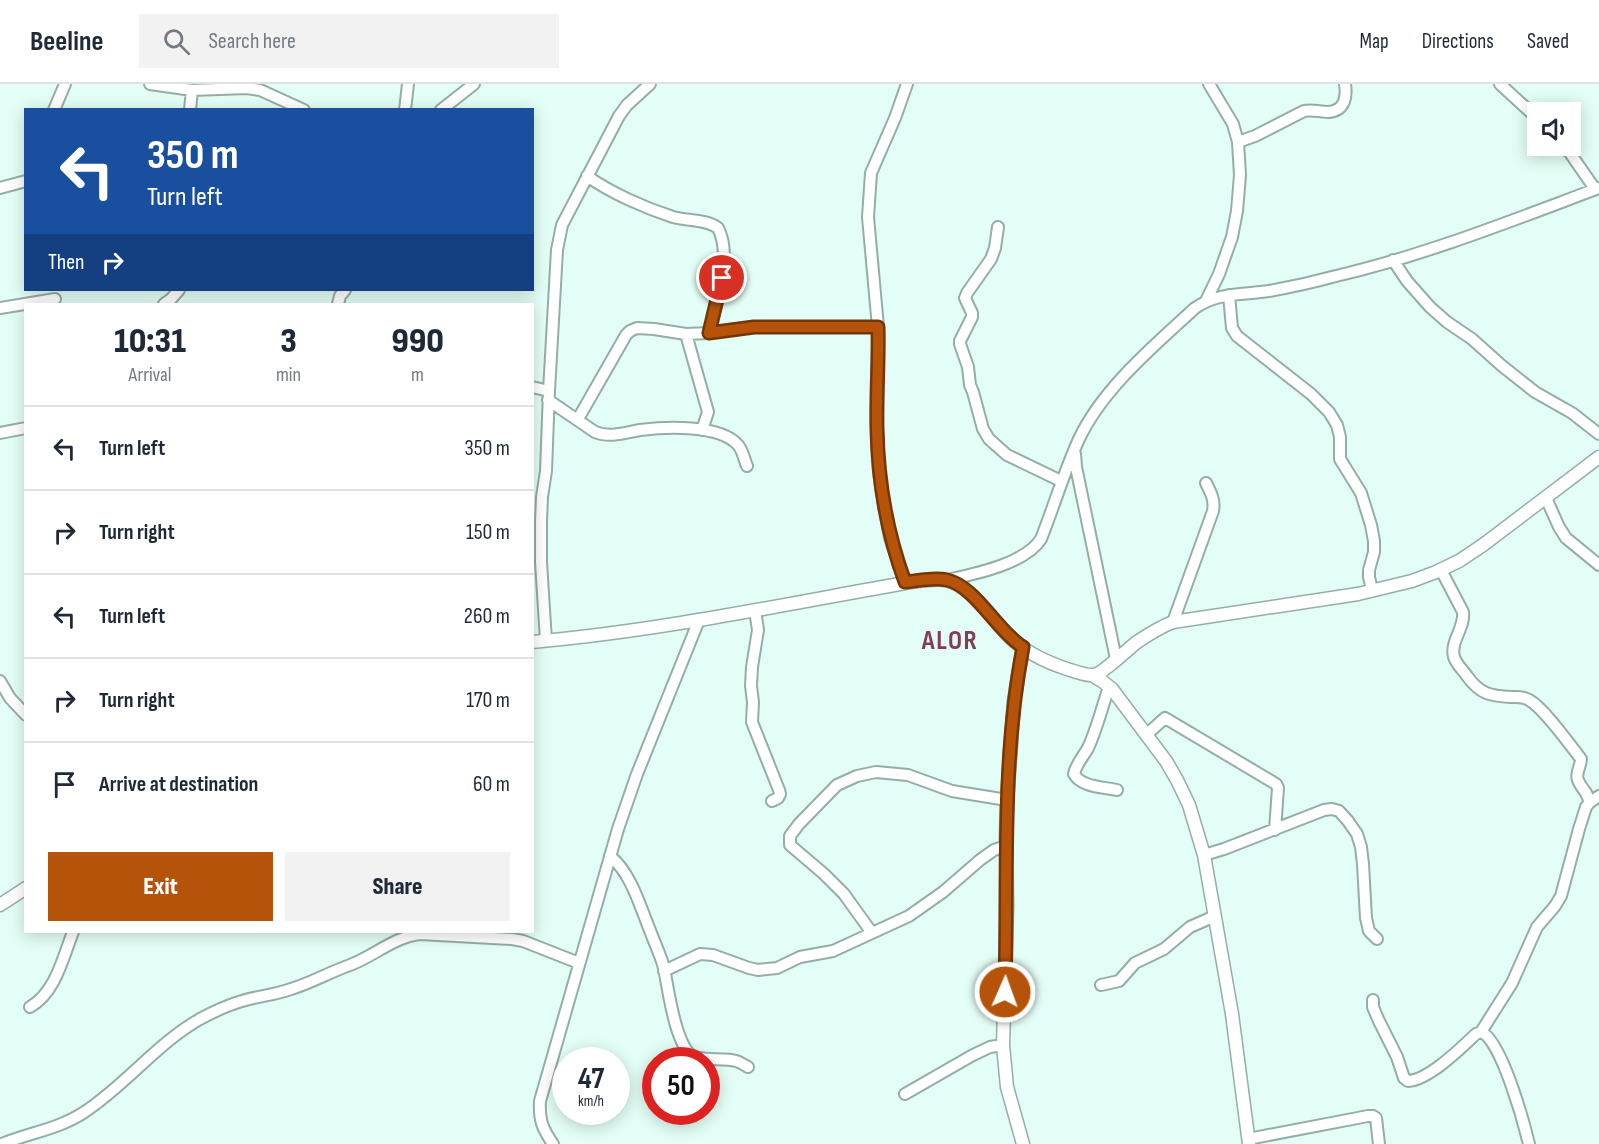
<!DOCTYPE html>
<style>
:root{--surface:#fff;--page:#f2f2f3;--text:#1f2937;--muted:#747a83;--line:#e0e1e3;--accent:#b45309}
body{margin:0;font-family:"Sofia Sans Condensed",sans-serif;background:var(--page);color:var(--text);height:100vh;display:flex;flex-direction:column;font-size:22px;white-space:nowrap}
*{box-sizing:border-box;margin:0}
p{font-size:20px;color:var(--muted)}
.icon{flex:none;width:33px;height:33px;fill:none;stroke:currentColor;stroke-width:2;stroke-linecap:round;stroke-linejoin:round}
.map{position:relative;flex:1;overflow:hidden}
.drawer{position:absolute;left:24px;top:219px;width:510px;height:630px;display:flex;flex-direction:column;background:var(--surface);border-radius:0px;box-shadow:0 3px 15px #0003}
.drawer>*{flex:none}
.top-card{position:absolute;left:24px;top:24px;width:510px;height:183px;border-radius:0px;box-shadow:0 3px 15px #0003;background:#1a4fa0;color:#fff;overflow:hidden}
.fabs{position:absolute;left:1527px;top:18px;display:grid;gap:12px}
.fabs a{display:grid;place-items:center;width:54px;height:54px;border-radius:0px;background:var(--surface);box-shadow:0 3px 15px #0003;font-size:30px}
.speed{position:absolute;left:552px;top:963px;display:flex;gap:12px;font-size:30px;font-weight:700;text-align:center}
.speed>*{display:grid;place-content:center;width:78px;height:78px;border-radius:50%;background:var(--surface);box-shadow:0 3px 15px #0003;line-height:1}
.speed small{font-size:15px;font-weight:400}
.speed .limit{border:9px solid #d22;background:#fff;color:#111}
.pin{position:absolute;display:grid;place-items:center;width:51px;height:51px;color:#fff;margin:-26px;border:3px solid #fff;border-radius:50%;box-shadow:0 2px 6px #0007}
.me{position:absolute;width:66px;margin:-33px;rotate:2deg;stroke-linejoin:round;filter:drop-shadow(0 0 4px #0008)}
.turn{display:flex;align-items:center;gap:21px;height:126px;padding:0 24px;font-size:27px}
.turn .icon{width:78px;height:78px;stroke-width:2.5}
.turn b{display:block;font-size:42px;line-height:51px}
.then{display:flex;align-items:center;height:57px;padding:0 24px;background:#0003;gap:12px;font-size:22px}
.eta{display:flex;justify-content:space-evenly;align-items:center;height:102px;text-align:center}
.eta b{font-size:36px;font-weight:800;line-height:42px}
.primary-button{display:flex;gap:12px;margin-top:auto;padding:12px 24px}
.primary-button a{flex:1;height:69px;border-radius:0px;background:var(--accent);color:#fff;font-size:24px;font-weight:800;line-height:69px;text-align:center}
.primary-button a+a{background:var(--page);color:var(--text)}
ul{padding:0;list-style:none}
li{display:flex;align-items:center;gap:18px;height:84px;padding:0 24px;border-top:2px solid var(--line)}
li div{flex:1}
li b{display:block;font-size:22px}
li em{font-style:normal}
header{display:flex;align-items:center;gap:36px;box-sizing:border-box;height:84px;padding:0 30px;background:var(--surface);border-bottom:2px solid var(--line)}
header strong{font-size:28px}
nav{display:flex;gap:33px;margin-inline-start:auto;font-size:21px}
.search{width:420px;height:54px;background:var(--page);display:flex;align-items:center;gap:15px;box-sizing:border-box;padding:0 21px;border-radius:0px;color:var(--muted);font-size:22px}
.map>svg:first-child{display:block}
</style>
<header>
<strong>Beeline</strong>
<div class="search"><svg class="icon" aria-label="search" viewBox="0 0 24 24"><circle cx="10" cy="10" r="6"/><path d="M15 15l6 6"/></svg>Search here</div>
<nav><a>Map</a><a>Directions</a><a>Saved</a></nav>
</header>
<div class="map">
<svg width="1599" height="1060" viewBox="0 0 1599 1060">
<rect width="100%" height="100%" fill="#e3fef6"/>
<g fill="none" stroke-linecap="round" stroke-linejoin="round">
<defs>
<path id="minor" d="M150,0L192,6L247,4L260,6L304,26
M1500,0L1538,35
M54,26L65,0
M190,26L192,6
M405,26L408,0
M441,26L474,0
M1238,58L1255,52L1304,27C1312,25 1320,28 1328,28C1345,27 1347,13 1345,0
M1563,62L1570,69L1595,105
M587,92C611,109 645,124 673,133C687,137 706,135 718,144C733,173 716,219 709,249
M0,104L26,97
M998,143L995,164L991,175L967,209L965,214L972,229V233L960,257V260L968,283L970,301L973,308L983,345L989,355L1007,371L1061,397
M1393,176L1407,197L1430,223L1447,238L1472,255L1501,281L1535,308L1572,329L1599,350
M1229,211L1232,244L1237,252L1311,310L1329,328L1337,341L1340,353V375L1361,409L1371,441L1374,457V468L1369,486V493L1372,506
M1206,217L1219,190L1232,153L1237,127L1240,91L1238,58L1233,40L1209,0
M164,220L171,215L179,206
M338,220L340,212L345,206
M0,224L55,215
M686,250L708,328L702,346
M532,303L549,307
M548,316L595,348C610,354 624,349 640,346C665,343 720,340 738,361C743,367 744,375 747,382
M578,335L626,251L630,247L637,244L654,245L686,250L709,249L754,243H878
M0,349L26,344
M1075,370L1076,383L1116,575
M1546,414L1559,443L1566,454L1599,481
M1441,486L1463,528C1465,544 1450,557 1454,573C1456,580 1463,586 1467,592C1480,610 1490,612 1511,613C1517,613 1523,612 1529,616C1544,624 1570,661 1581,675C1581,682 1575,689 1578,696C1581,705 1589,708 1589,719
M947,496C974,490 1025,480 1041,455C1054,422 1064,388 1079,355C1103,304 1154,262 1195,224C1218,208 1243,211 1269,207C1292,203 1314,198 1336,192C1426,171 1513,136 1599,104
M905,499L890,454L884,422L879,388L877,346L878,243L868,133L871,89L895,34L907,0
M755,526L758,546L752,583L751,602L753,618L752,638L779,706L780,710L778,714L772,717
M1173,538L1213,427C1215,416 1211,409 1206,399
M546,557L541,478V438L542,413L546,387L549,307L557,166L562,141L619,32L627,21L650,0
M0,597L10,614L26,631
M1109,603C1102,623 1097,645 1088,664C1083,673 1076,680 1074,690C1081,703 1103,703 1117,706
M1146,651L1165,634L1276,700L1278,704L1275,746
M1204,771L1224,765L1324,726L1332,725L1339,727L1348,737L1357,750L1361,763L1363,780L1366,834L1369,847L1377,855
M610,772C632,790 640,823 651,849C655,860 661,872 664,884C668,904 675,958 691,971C700,978 724,973 736,977C740,978 744,981 748,983
M872,849L844,810L824,790L790,761V752L799,740L837,701L857,692L876,688L908,691L952,707L1007,716
M664,887L700,870L713,871L749,884L758,886L777,884L800,873L833,867L909,832L943,808L980,776L994,766L1006,762
M1101,901L1119,897L1135,879L1164,865L1190,843L1215,832
M1373,916V923L1378,935L1397,973L1404,994L1408,997C1429,996 1461,964 1476,950L1481,948C1501,955 1524,1039 1529,1060
M30,923C56,908 63,873 73,848
M1481,948L1512,899L1537,843L1555,822L1561,812L1579,745L1586,723L1589,719L1599,712
M905,1010L973,971L990,963L1003,961
M1248,1055L1368,1032H1373L1376,1034L1379,1060
M2,1060C29,1049 58,1045 83,1029C125,1002 156,960 200,935C213,928 228,921 242,917C258,912 275,911 291,905C311,899 330,888 350,881C374,872 394,853 420,850L512,855L523,857L579,879
M553,1060C542,1044 539,1036 540,1017L618,745L637,690L699,536"/>
<path id="major" d="M532,558C658,547 781,521 905,499C918,497 933,494 946,496C971,500 995,540 1014,557C1028,569 1049,579 1067,585C1075,587 1085,592 1094,591C1102,590 1128,565 1137,558C1149,550 1160,543 1173,538L1358,510L1412,497L1436,488L1459,477L1483,461L1599,373
M1092,591L1102,597L1112,605L1166,677L1177,696L1189,721L1204,771L1232,930L1249,1060
M0,821L26,804
M1023,1060L1007,1003L1003,961L1007,823L1006,753L1007,716L1014,617L1023,563"/>
</defs>
<use href="#minor" stroke="#94aea7" stroke-width="14"/>
<use href="#major" stroke="#94aea7" stroke-width="15"/>
<use href="#minor" stroke="#fff" stroke-width="10"/>
<use href="#major" stroke="#fff" stroke-width="12"/>
</g>
<g fill="none" stroke-linecap="round" stroke-linejoin="round">
<defs>
<path id="route" d="M722,194L709,249L754,243H878C879,277 876,311 877,345C878,398 887,449 905,498C918,497 933,493 947,496C975,502 997,547 1023,563C1001,677 1008,793 1005,908"/>
</defs>
<use href="#route" stroke="#753606" stroke-width="15"/>
<use href="#route" stroke="#b45309" stroke-width="10"/>
</g>
<g text-anchor="middle" dominant-baseline="central" stroke-width="6" stroke-linejoin="round" paint-order="stroke">
<g font-size="27" font-weight="bold" letter-spacing="1.5" fill="#823d58" stroke="#e3fef6">
<text x="950" y="557">ALOR</text>
</g>
</g>
</svg>
<div class="fabs">
<a><svg class="icon" aria-label="sound" viewBox="0 0 24 24"><path d="M4 9h4l5-4v14l-5-4H4zM17 9q2 3 0 6"/></svg></a>
</div>
<div class="speed"><div>47<small>km/h</small></div><div class="limit">50</div></div>
<div class="pin" style="left:722px;top:194px;background:#d93025"><svg class="icon" aria-label="arrive" viewBox="0 0 24 24"><path d="M6 21V4h12l-3 4 3 4H6"/></svg></div>
<svg class="me" style="left:1005px;top:908px" viewBox="-20 -20 40 40"><circle r="17" fill="#b45309" stroke="#fff" stroke-width="3"/><path d="M0-11L8 9 0 5-8 9z" fill="#fff"/></svg>
<div class="top-card">
<div class="turn"><svg class="icon" aria-label="left" viewBox="0 0 24 24"><path d="M17 20v-9H6M10 6l-5 5 5 5"/></svg><div><b>350 m</b>Turn left</div></div>
<div class="then">Then<svg class="icon" aria-label="right" viewBox="0 0 24 24"><path d="M7 20v-9h11M14 6l5 5-5 5"/></svg></div>
</div>
<section class="drawer">
<div class="eta">
<div><b>10:31</b><p>Arrival</p></div>
<div><b>3</b><p>min</p></div>
<div><b>990</b><p>m</p></div>
</div>
<ul>
<li><svg class="icon" aria-label="left" viewBox="0 0 24 24"><path d="M17 20v-9H6M10 6l-5 5 5 5"/></svg><div><b>Turn left</b></div><em>350 m</em></li>
<li><svg class="icon" aria-label="right" viewBox="0 0 24 24"><path d="M7 20v-9h11M14 6l5 5-5 5"/></svg><div><b>Turn right</b></div><em>150 m</em></li>
<li><svg class="icon" aria-label="left" viewBox="0 0 24 24"><path d="M17 20v-9H6M10 6l-5 5 5 5"/></svg><div><b>Turn left</b></div><em>260 m</em></li>
<li><svg class="icon" aria-label="right" viewBox="0 0 24 24"><path d="M7 20v-9h11M14 6l5 5-5 5"/></svg><div><b>Turn right</b></div><em>170 m</em></li>
<li><svg class="icon" aria-label="arrive" viewBox="0 0 24 24"><path d="M6 21V4h12l-3 4 3 4H6"/></svg><div><b>Arrive at destination</b></div><em>60 m</em></li>
</ul>
<div class="primary-button"><a>Exit</a><a>Share</a></div>
</section>
</div>
